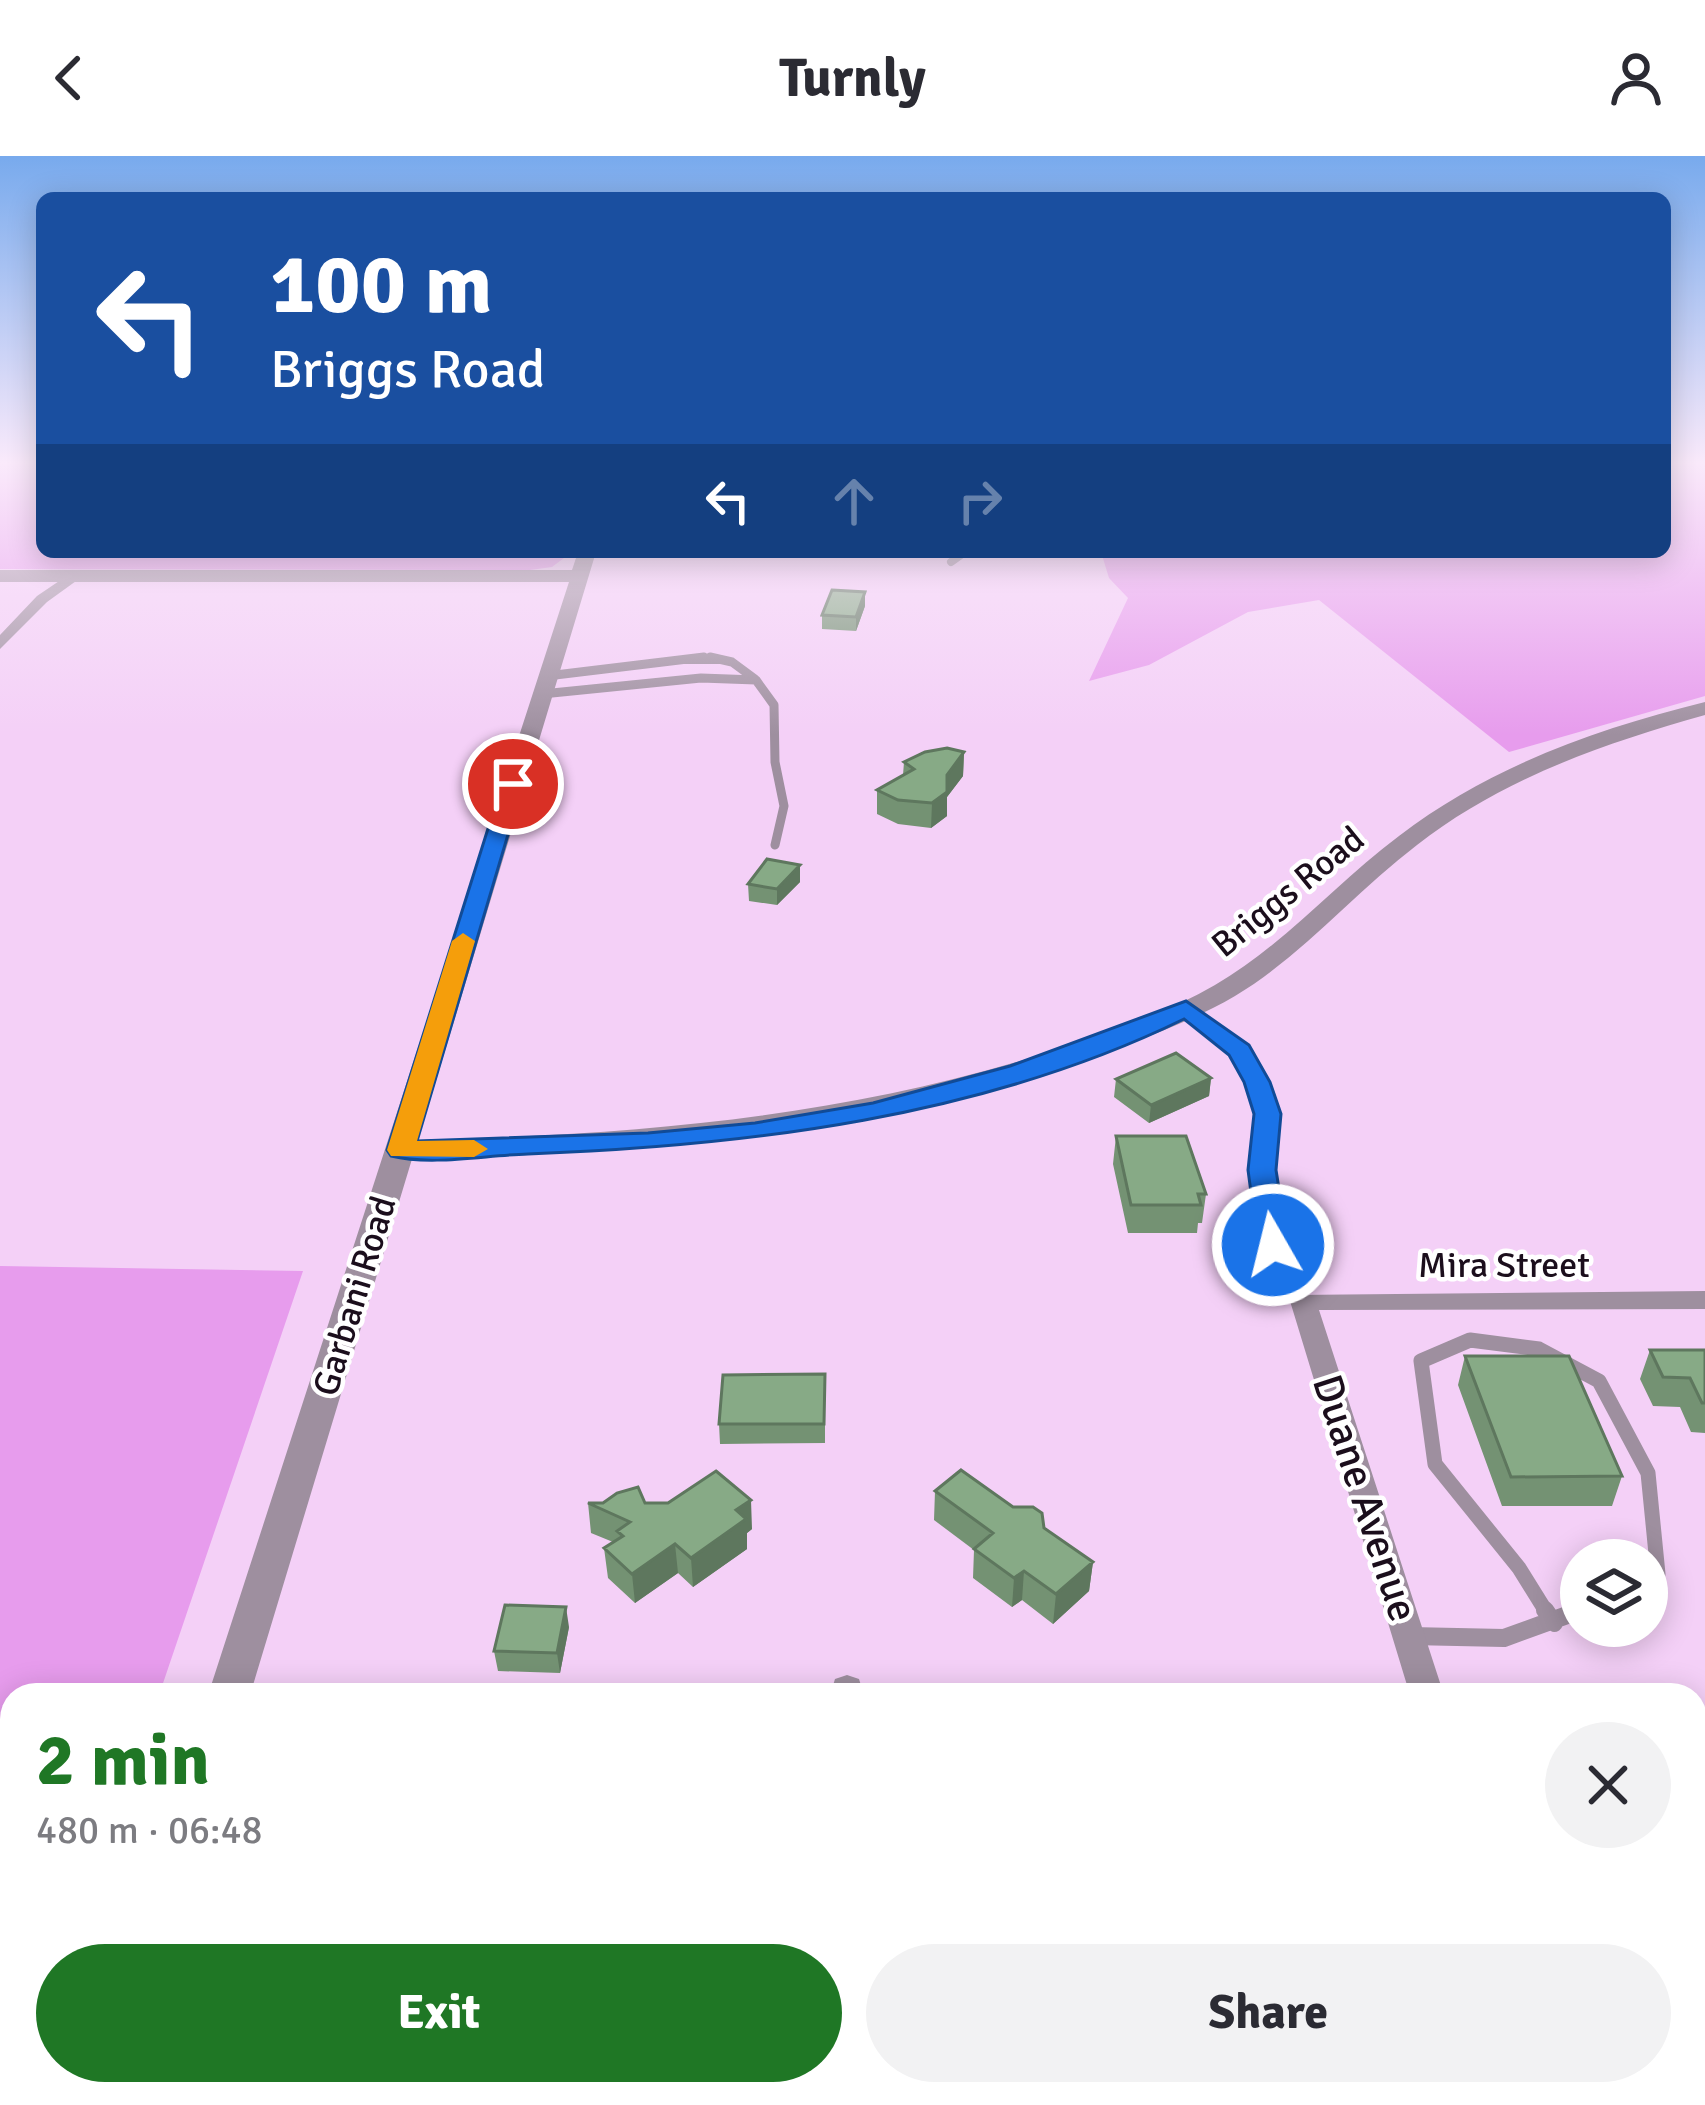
<!DOCTYPE html>
<meta charset="utf-8">
<style>
:root{--surface:#fff;--page:#f2f2f3;--text:#2b2b33;--muted:#7c7c81;--accent:#1f7725}
body{margin:0;font-family:Signika,sans-serif;background:var(--page);color:var(--text);height:100vh;display:flex;flex-direction:column;font-size:45px;white-space:nowrap}
*{box-sizing:border-box;margin:0}
p{font-size:39px;color:var(--muted)}
.icon{flex:none;width:66px;height:66px;fill:none;stroke:currentColor;stroke-width:2;stroke-linecap:round;stroke-linejoin:round}
.map{position:relative;flex:1;overflow:hidden}
.drawer{position:absolute;left:0px;top:1527px;width:1707px;height:423px;display:flex;flex-direction:column;background:var(--surface);border-radius:36px 36px 0 0;box-shadow:0 6px 30px #0003}
.drawer>*{flex:none}
.top-card{position:absolute;left:36px;top:36px;width:1635px;height:366px;border-radius:18px;box-shadow:0 6px 30px #0003;background:#1a4fa0;color:#fff;overflow:hidden}
.buttons{position:absolute;left:1560px;top:1383px;display:grid;gap:24px}
.buttons a{display:grid;place-items:center;width:108px;height:108px;border-radius:50%;background:var(--surface);box-shadow:0 6px 30px #0003;font-size:60px}
.pin{position:absolute;display:grid;place-items:center;width:102px;height:102px;color:#fff;margin:-51px;border:6px solid #fff;border-radius:50%;box-shadow:0 3px 12px #0007}
.me{position:absolute;width:132px;margin:-66px;rotate:352deg;stroke-linejoin:round;filter:drop-shadow(0 0 9px #0008)}
.turn{display:flex;align-items:center;gap:42px;height:252px;padding:0 36px;font-size:54px}
.turn .icon{width:156px;height:156px;stroke-width:2.5}
.turn b{display:block;font-size:84px;line-height:102px}
.lanes{display:flex;align-items:center;height:114px;padding:0 36px;background:#0003;justify-content:center;gap:60px;direction:ltr}
.lanes .off{opacity:.35}
.round{display:grid;place-items:center;flex:none;width:126px;height:126px;border-radius:63px;background:var(--page)}
.headline{display:flex;align-items:center;justify-content:space-between;height:204px;padding:0 36px}
h1{font-size:72px;font-weight:700;line-height:90px;color:var(--accent)}
.cta{display:flex;gap:24px;margin-top:auto;padding:24px 36px}
.cta a{flex:1;height:138px;border-radius:72px;background:var(--accent);color:#fff;font-size:48px;font-weight:700;line-height:138px;text-align:center}
.cta a+a{background:var(--page);color:var(--text)}
header{display:flex;justify-content:space-between;align-items:center;height:156px;padding:0 36px;background:var(--surface);font-size:54px;font-weight:700}
.map>svg:first-child{display:block}
</style>
<header><svg class="icon" aria-label="back" viewBox="0 0 24 24"><path d="M15 5l-7 7 7 7"/></svg>Turnly<svg class="icon" aria-label="person" viewBox="0 0 24 24"><circle cx="12" cy="8" r="4"/><path d="M4 21q1-7 8-7t8 7"/></svg></header>
<div class="map">
<svg width="1705" height="1949" viewBox="0 0 1705 1949">
<rect width="100%" height="100%" fill="#f4d0f7"/>
<path fill="#e79ced" d="M0,306H42V396H572L552,411L530,414L0,413Z
M1665,306H1705V540L1509,596L1319,444L1248,456L1149,509L1089,525L1128,442L1109,422L1101,396H1665Z
M0,1110L303,1115L159,1539H12V1938H23L19,1949H0Z"/>
<g fill="none" stroke-linecap="round" stroke-linejoin="round">
<path stroke="#9e8f9f" stroke-width="8" d="M951,406L965,396
M679,504H724"/>
<path stroke="#9e8f9f" stroke-width="9" d="M710,501L732,506L755,523
M547,520L704,501
M542,538L701,522L756,524L774,549L775,606L784,650L775,689"/>
<path stroke="#9e8f9f" stroke-width="12" d="M1187,852L1240,895L1257,926L1267,958L1262,1014L1269,1064"/>
<path stroke="#9e8f9f" stroke-width="15" d="M1269,1061C1273,1092 1281,1122 1303,1145
M1547,1457L1519,1412L1435,1308L1421,1205L1470,1184L1539,1193L1599,1225L1648,1317L1658,1418L1647,1424
M1574,1457L1581,1454"/>
<path stroke="#9e8f9f" stroke-width="18" d="M1545,1454L1554,1467
M1410,1480L1504,1482L1581,1454"/>
<path fill="#9e8f9f" fill-rule="evenodd" d="M71,417L83,420L47,446L0,493V479L37,440Z
M1705,1135V1153L1319,1154L1444,1539H1410L1290,1145L1294,1139Z
M847,1519L859,1523L864,1539H830L835,1523Z
M839,1938H879V1949H839Z
M1533,1938H1573L1576,1949H1536Z"/>
<path fill="#9e8f9f" fill-rule="evenodd" d="M578,396H596L418,984C632,979 841,962 1046,897C1103,878 1163,859 1215,829C1284,789 1336,727 1399,680C1489,611 1596,573 1705,546V559C1602,588 1502,623 1417,689C1354,737 1303,799 1235,840C1180,872 1118,892 1058,911C848,980 632,997 412,1003L250,1539H208L569,426H0V414H572Z
M77,1938H127L124,1949H74Z"/>
</g>
<path fill="#749273" d="M921,396H953L945,401Z
M865,450L856,475L822,473V459Z
M964,596L963,620L947,641V660L931,672L898,668L877,658V634L903,619L904,606Z
M800,709V726L777,749L749,745L748,728Z
M1211,922L1209,940L1149,967L1114,941L1116,923Z
M1116,980L1206,1038L1202,1067H1198L1197,1077H1128L1113,1008Z
M1650,1194H1705V1277L1691,1276L1680,1251L1653,1250L1640,1223Z
M1465,1200L1622,1320L1612,1350H1502L1458,1229Z
M825,1218V1287L720,1288L719,1268Z
M935,1335L1013,1351L1093,1406L1089,1435L1053,1468L1022,1444L1012,1451L973,1422L974,1394L934,1364Z
M588,1347H645L752,1373L747,1377V1393L693,1431L678,1417L635,1447L608,1422L604,1392L613,1386L591,1377Z
M569,1471L560,1517L498,1515L494,1495Z
M1028,1938H1117L1028,1941Z"/>
<path fill="#5e775e" d="M865,436V450L856,475V461Z
M964,596L963,620L947,641V660L931,672L932,647L947,619Z
M800,709V726L777,749V733Z
M1211,922L1209,940L1149,967L1151,949Z
M751,1344L752,1373L747,1377V1393L693,1431L691,1402L736,1354Z
M675,1388L678,1417L635,1447L632,1418Z
M1093,1406L1089,1435L1053,1468L1056,1438Z
M1024,1415L1022,1444L1012,1451L1014,1422Z
M566,1451L569,1471L560,1517L557,1497Z"/>
<path fill="#87aa86" stroke="#5e775e" stroke-width="3" d="M832,434L865,436L856,461L822,459Z
M947,592L964,596L947,619V636L932,647L898,644L877,634L914,613L904,606L925,596Z
M767,703L800,709L777,733L748,728Z
M1176,897L1211,922L1151,949L1116,923Z
M1116,980H1186L1206,1038H1198L1201,1049H1131Z
M1650,1194H1705V1247H1702L1690,1222L1663,1221Z
M1465,1200H1569L1622,1320L1511,1321Z
M825,1218L824,1268H719L723,1219Z
M961,1314L1013,1351H1033L1042,1357L1044,1372L1093,1406L1056,1438L1024,1415L1014,1422L974,1393L993,1377L935,1335Z
M716,1315L751,1344L736,1354L746,1363L691,1402L675,1388L632,1418L604,1392L623,1380L617,1375L630,1366L588,1347H603L617,1337L638,1331L645,1347H668Z
M505,1449L566,1451L557,1497L494,1495Z"/>
<linearGradient id="sky" x2="0" y2="1"><stop stop-color="#78aaed"/><stop offset="0.53" stop-color="#faeafb"/><stop offset="1" stop-color="#faeafb" stop-opacity="0"/></linearGradient>
<rect width="1705" height="579" fill="url(#sky)"/>
<path fill="#1a73e8" stroke="#114b97" stroke-width="3" d="M513,622L523,628L417,985L648,977L755,967L873,947L1010,910L1186,845L1249,889L1270,926L1281,958L1276,1014L1288,1089L1273,1099L1258,1089L1248,1014L1254,958L1244,926L1229,899L1184,863C984,961 748,990 528,998C486,999 432,1010 391,1000L387,994L502,628Z"/>
<path fill="#f59e0b" d="M463,777L475,785L417,985L474,984L488,993L474,1001L391,1000L387,994L452,785Z"/>
<g text-anchor="middle" dominant-baseline="central" stroke-width="9" stroke-linejoin="round" paint-order="stroke">
<g font-size="36" fill="#1b0e1c" stroke="#fff">
<text transform="translate(1288 736) rotate(-39)">Briggs Road</text>
<text x="1504" y="1109">Mira Street</text>
<text transform="translate(355 1140) rotate(-73)">Garbani Road</text>
</g>
<g font-size="42" fill="#1b0e1c" stroke="#fff">
<text transform="translate(1365 1342) rotate(72)">Duane Avenue</text>
</g>
</g>
</svg>
<div class="buttons">
<a><svg class="icon" aria-label="layers" viewBox="0 0 24 24"><path d="M12 4l9 5-9 5-9-5zM3 14l9 5 9-5"/></svg></a>
</div>
<div class="pin" style="left:513px;top:628px;background:#d93025"><svg class="icon" aria-label="arrive" viewBox="0 0 24 24"><path d="M6 21V4h12l-3 4 3 4H6"/></svg></div>
<svg class="me" style="left:1273px;top:1089px" viewBox="-20 -20 40 40"><circle r="17" fill="#1a73e8" stroke="#fff" stroke-width="3"/><path d="M0-11L8 9 0 5-8 9z" fill="#fff"/></svg>
<div class="top-card">
<div class="turn"><svg class="icon" aria-label="left" viewBox="0 0 24 24"><path d="M17 20v-9H6M10 6l-5 5 5 5"/></svg><div><b>100 m</b>Briggs Road</div></div>
<div class="lanes"><svg class="icon" aria-label="left" viewBox="0 0 24 24"><path d="M17 20v-9H6M10 6l-5 5 5 5"/></svg><svg class="icon off" aria-label="ahead" viewBox="0 0 24 24"><path d="M12 20V5M6 11l6-6 6 6"/></svg><svg class="icon off" aria-label="right" viewBox="0 0 24 24"><path d="M7 20v-9h11M14 6l5 5-5 5"/></svg></div>
</div>
<section class="drawer">
<div class="headline"><div><h1>2 min</h1><p>480 m · 06:48</p></div><a class="round"><svg class="icon" aria-label="close" viewBox="0 0 24 24"><path d="M6 6l12 12M18 6L6 18"/></svg></a></div>
<div class="cta"><a>Exit</a><a>Share</a></div>
</section>
</div>
